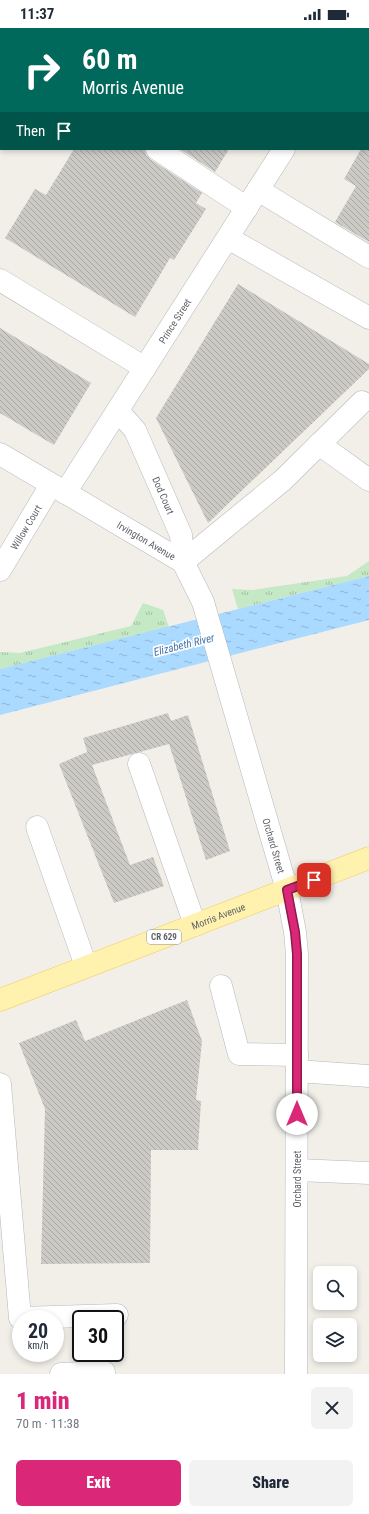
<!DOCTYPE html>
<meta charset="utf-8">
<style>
:root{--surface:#fff;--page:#f2f2f3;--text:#1f2937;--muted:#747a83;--accent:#db2777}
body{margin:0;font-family:"Roboto Condensed",sans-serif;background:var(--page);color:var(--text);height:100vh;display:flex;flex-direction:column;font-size:15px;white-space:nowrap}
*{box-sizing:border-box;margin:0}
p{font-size:13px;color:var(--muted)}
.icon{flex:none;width:22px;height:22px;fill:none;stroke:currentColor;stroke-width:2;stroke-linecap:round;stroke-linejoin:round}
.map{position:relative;height:1346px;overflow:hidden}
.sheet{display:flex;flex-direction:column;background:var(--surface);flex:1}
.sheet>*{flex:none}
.top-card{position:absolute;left:0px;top:0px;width:369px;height:122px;box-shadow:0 2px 6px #0003;background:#00695c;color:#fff;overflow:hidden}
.fabs{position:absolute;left:313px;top:1238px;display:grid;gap:8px}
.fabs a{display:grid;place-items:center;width:44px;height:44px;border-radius:6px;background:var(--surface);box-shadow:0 2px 6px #0003;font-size:20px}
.speed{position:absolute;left:12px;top:1282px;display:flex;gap:8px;font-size:20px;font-weight:700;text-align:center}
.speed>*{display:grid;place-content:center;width:52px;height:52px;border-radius:50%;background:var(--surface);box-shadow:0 2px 6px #0003;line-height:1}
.speed small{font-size:10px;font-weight:400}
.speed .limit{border:2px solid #111;border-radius:6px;background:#fff;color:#111}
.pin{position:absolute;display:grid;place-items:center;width:34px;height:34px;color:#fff;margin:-17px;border-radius:8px;box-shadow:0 2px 6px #0006}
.me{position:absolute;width:44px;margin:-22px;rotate:0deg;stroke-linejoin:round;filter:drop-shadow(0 0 3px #0008)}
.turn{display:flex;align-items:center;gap:14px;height:84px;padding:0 16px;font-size:18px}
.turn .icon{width:52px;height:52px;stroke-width:2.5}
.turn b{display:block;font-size:28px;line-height:34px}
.then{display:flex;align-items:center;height:38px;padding:0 16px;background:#0003;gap:8px;font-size:15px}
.round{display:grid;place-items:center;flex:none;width:42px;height:42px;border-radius:6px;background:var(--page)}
.summary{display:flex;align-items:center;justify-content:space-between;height:68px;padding:0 16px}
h1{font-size:24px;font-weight:800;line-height:30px;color:var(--accent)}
.primary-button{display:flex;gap:8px;margin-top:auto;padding:8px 16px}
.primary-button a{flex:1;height:46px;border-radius:6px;background:var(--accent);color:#fff;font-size:16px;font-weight:800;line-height:46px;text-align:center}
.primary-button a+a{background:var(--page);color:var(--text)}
.status{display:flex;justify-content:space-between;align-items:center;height:28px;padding:0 20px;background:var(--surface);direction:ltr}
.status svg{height:11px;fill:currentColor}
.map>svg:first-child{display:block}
</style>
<div class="status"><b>11:37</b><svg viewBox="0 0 49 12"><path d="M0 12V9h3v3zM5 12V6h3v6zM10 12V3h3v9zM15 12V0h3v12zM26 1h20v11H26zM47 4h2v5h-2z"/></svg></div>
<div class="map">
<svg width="369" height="1346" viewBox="0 0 369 1346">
<defs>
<pattern id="grass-tufts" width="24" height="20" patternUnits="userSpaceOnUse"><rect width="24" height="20" fill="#c5e8c5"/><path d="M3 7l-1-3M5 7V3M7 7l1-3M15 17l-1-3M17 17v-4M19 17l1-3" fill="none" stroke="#a3c0a4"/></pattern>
<pattern id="water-ripples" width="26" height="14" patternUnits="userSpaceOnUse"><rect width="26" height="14" fill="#aadaff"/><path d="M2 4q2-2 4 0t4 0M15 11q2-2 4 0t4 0" fill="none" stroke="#8eb4d2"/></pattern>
<pattern id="building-back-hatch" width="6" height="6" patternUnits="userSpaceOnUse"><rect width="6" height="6" fill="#cccac5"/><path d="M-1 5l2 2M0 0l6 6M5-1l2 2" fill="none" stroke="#a9a8a4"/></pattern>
</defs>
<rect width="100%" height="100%" fill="#f1efe8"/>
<path fill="url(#grass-tufts)" d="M369,533V548L238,581L232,561L252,562L347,548Z
M143,575L163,582L169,599L0,641V624L20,625L131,598Z"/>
<path fill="url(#water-ripples)" d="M369,548V592L0,687V641Z"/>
<path fill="url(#building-back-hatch)" d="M369,107V214L335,194L356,158L344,151L361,121H368Z
M74,121H145L146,127L150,131L202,165L196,175L206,181L174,232L170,230L135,289L5,210L35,161L46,167Z
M180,121H229L215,144Z
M238,256L369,336V341L208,495L156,390Z
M0,300L91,355L54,417L0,385Z
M168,685L171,693L188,687L230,823L206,832L169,716L92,737L130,837L153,829L164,858L114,875L59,736L87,724L90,733L83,710Z
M187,972L202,1013L196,1072L201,1073L198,1122H151L150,1235L41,1236L45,1081L19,1015L76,992L85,1013Z"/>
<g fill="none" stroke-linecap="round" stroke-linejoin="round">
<defs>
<g id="minor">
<path d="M83,0L84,1"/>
<path d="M0,1H1"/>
<path d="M190,1V0"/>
<path d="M360,1L361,0"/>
<path d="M368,23H369"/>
<path d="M0,83L1,84"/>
<path d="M157,121L247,180"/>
<path d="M258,162L369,229"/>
<path d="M228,210L369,290"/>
<path d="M0,252L145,340"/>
<path id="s1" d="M118,383L135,402L181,507L183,534"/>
<path d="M319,416L369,452"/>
<path id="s2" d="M0,426L183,534L203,574L287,862L295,904L297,926L296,1346"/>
<path id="s3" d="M65,465L284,121"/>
<path d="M183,534L283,452L362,374"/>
<path id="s4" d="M0,542L51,457"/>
<path d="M139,736L195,897"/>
<path d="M37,799L86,938"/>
<path d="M221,958L239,1026L297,1027"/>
<path d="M297,1043L369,1048"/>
<path d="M0,1056L20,1290L117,1287"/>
<path d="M297,1142L369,1145"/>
<path d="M61,1346L104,1344V1346"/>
</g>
<g id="major">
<path id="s5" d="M0,972L369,830"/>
</g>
</defs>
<use href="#minor" stroke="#b5b8bc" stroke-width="23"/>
<use href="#major" stroke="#f2c960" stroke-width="23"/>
<use href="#minor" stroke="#fff" stroke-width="22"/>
<use href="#major" stroke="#fff2af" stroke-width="22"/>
</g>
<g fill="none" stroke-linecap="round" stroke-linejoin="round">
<defs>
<path id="route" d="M297,1086V926L295,904L287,862L314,852"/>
</defs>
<use href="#route" stroke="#8e194d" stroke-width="10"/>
<use href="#route" stroke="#db2777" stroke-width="7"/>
</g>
<g text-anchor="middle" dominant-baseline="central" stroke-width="3.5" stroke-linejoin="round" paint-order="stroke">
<rect fill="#fff" stroke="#8f9295" stroke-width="1" x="147" y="902" width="34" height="14" rx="3"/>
<g font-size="9" font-weight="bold" fill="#5f6368">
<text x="164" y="909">CR 629</text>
</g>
<g font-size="10" fill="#5f6368" stroke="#fff">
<text stroke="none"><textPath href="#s3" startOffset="204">Prince Street</textPath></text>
<text stroke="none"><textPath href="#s1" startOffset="97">Dod Court</textPath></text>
<text stroke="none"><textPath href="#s4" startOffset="50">Willow Court</textPath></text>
<text stroke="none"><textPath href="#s2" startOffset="170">Irvington Avenue</textPath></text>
<text stroke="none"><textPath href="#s2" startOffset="511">Orchard Street</textPath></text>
<text stroke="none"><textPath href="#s5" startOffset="234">Morris Avenue</textPath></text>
<text transform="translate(297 1151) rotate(-90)">Orchard Street</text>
</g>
<g font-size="11" font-style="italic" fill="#4174aa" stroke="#fff">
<text transform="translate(184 617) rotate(-14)">Elizabeth River</text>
</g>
</g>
</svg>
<div class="fabs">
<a><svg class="icon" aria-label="search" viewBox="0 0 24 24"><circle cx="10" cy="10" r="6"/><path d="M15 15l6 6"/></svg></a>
<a><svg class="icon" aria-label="layers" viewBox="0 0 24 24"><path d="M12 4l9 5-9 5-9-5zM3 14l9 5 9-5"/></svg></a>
</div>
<div class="speed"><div>20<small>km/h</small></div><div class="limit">30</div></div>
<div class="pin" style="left:314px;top:852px;background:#d93025"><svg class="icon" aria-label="arrive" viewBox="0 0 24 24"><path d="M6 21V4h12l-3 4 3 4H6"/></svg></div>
<svg class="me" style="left:297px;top:1086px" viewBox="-20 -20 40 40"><circle r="19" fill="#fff"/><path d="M0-13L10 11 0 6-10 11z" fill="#db2777"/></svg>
<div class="top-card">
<div class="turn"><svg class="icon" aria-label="right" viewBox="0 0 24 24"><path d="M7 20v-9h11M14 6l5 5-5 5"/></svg><div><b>60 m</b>Morris Avenue</div></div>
<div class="then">Then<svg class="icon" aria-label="arrive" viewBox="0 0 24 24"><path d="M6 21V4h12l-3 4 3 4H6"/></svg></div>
</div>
</div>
<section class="sheet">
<div class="summary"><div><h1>1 min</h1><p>70 m · 11:38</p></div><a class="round"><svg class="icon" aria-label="close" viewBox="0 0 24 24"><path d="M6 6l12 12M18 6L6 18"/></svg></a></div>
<div class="primary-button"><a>Exit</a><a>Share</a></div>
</section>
